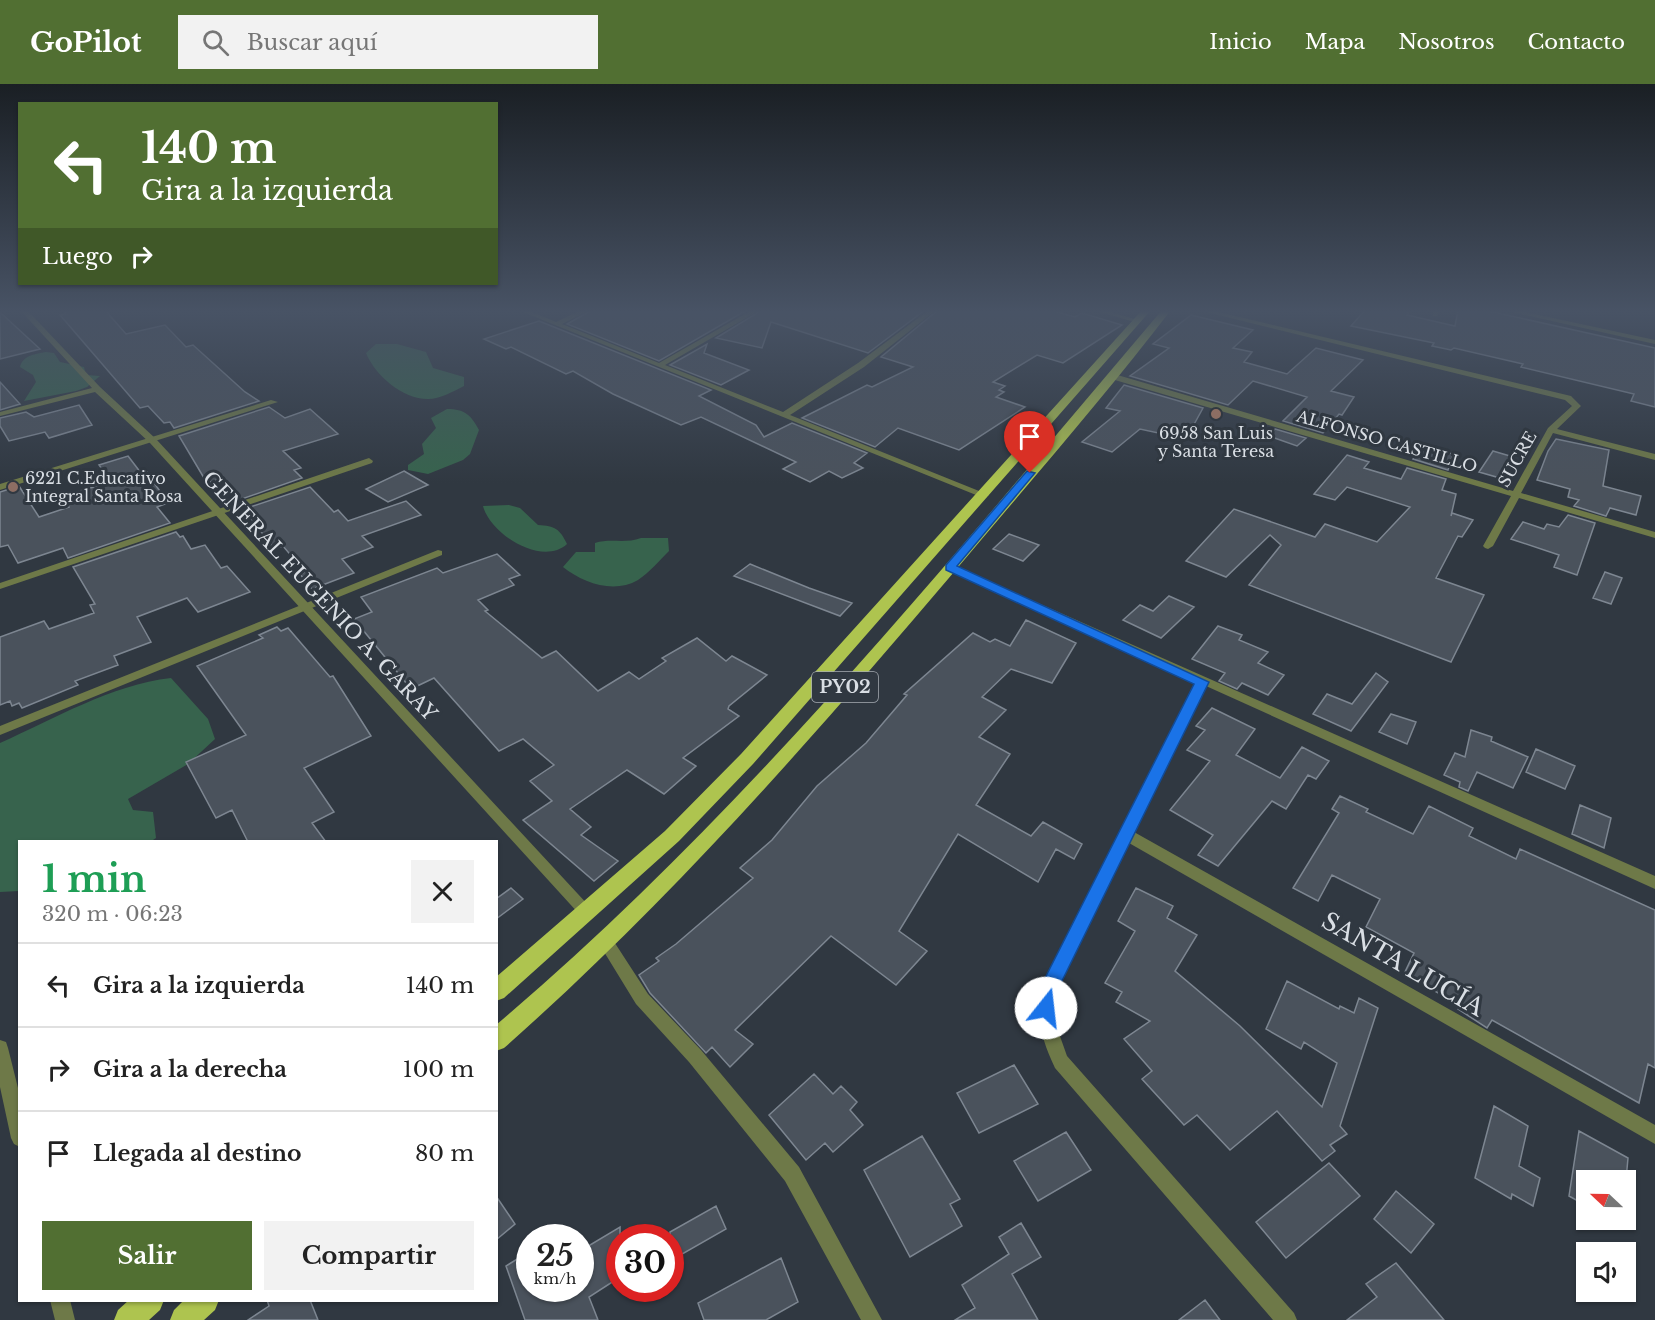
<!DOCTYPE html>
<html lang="es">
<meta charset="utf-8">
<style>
:root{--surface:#fff;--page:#f2f2f2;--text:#222;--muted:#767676;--line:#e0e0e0;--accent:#516f32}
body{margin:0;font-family:"Libre Baskerville",serif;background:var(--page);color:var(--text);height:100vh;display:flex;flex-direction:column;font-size:22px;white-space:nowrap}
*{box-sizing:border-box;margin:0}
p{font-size:20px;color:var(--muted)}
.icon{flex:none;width:33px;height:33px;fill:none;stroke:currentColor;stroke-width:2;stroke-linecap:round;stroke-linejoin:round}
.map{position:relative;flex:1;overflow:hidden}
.details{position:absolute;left:18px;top:756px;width:480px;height:462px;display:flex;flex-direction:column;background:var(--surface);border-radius:0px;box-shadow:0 2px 4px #0004}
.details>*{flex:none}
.banner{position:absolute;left:18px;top:18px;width:480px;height:183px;border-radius:0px;box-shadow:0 2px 4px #0004;background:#516f32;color:#fff;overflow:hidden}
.needle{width:39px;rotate:292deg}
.controls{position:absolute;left:1576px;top:1086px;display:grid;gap:12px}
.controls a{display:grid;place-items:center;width:60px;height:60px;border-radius:0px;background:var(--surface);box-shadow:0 2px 4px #0004;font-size:30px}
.speed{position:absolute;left:516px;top:1140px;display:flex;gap:12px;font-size:30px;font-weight:700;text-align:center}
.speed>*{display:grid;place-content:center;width:78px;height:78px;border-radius:50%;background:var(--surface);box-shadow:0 2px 4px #0004;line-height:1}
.speed small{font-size:15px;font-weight:400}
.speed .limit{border:9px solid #d22;background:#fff;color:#111}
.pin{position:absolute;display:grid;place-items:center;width:51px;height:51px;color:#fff;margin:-62px -26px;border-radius:50% 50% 50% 0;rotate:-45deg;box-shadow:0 0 6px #0007}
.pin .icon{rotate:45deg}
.me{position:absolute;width:66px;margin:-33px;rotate:16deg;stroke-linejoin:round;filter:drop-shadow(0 0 4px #0008)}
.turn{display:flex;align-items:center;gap:21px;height:126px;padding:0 24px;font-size:27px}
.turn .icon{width:78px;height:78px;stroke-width:2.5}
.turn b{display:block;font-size:42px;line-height:51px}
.then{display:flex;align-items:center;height:57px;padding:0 24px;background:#0003;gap:12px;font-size:22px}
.round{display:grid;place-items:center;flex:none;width:63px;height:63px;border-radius:0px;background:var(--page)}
.overview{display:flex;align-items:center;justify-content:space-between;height:102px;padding:0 24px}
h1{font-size:36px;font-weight:700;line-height:45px;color:#1e9e55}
.cta{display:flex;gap:12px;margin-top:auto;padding:12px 24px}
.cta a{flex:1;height:69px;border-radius:0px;background:var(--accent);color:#fff;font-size:24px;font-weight:700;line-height:69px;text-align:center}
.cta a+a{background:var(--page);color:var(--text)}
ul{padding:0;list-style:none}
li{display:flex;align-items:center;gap:18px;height:84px;padding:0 24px;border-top:2px solid var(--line)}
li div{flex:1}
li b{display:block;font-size:22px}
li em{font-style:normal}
header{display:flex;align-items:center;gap:36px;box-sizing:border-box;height:84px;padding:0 30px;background:var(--accent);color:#fff}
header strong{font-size:28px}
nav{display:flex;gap:33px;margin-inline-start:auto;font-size:21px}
.search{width:420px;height:54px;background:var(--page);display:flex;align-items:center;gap:15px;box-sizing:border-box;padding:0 21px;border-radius:0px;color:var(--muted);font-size:22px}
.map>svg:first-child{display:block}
</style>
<header>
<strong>GoPilot</strong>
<div class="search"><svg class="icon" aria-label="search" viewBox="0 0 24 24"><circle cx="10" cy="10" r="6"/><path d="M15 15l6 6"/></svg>Buscar aquí</div>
<nav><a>Inicio</a><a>Mapa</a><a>Nosotros</a><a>Contacto</a></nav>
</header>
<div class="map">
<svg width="1655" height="1236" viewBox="0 0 1655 1236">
<rect width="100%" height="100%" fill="#303841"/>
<path fill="#37634d" d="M376,260H397L426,268L433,284L464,293V302C454,307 440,315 428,315C402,315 375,291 366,269Z
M46,268L54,269L60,278L84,283L86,291L100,292L87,303L76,307L24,317L36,298L33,291L20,283C23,271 36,270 46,268Z
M447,325C465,325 471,331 479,346L470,370L463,376L428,390L408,386V381L424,370L422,360L436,344L431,334Z
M509,421L520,424L538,441C555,442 560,445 567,460C542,483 490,450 483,422Z
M641,454H668L669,467C660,476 649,489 638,496C614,510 583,499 563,483L576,468H595V459C610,454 625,460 641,454Z
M171,594L208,635L215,655L188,680L128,715L133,726L153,728L156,754L150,758H20L19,807L0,808V659C54,635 111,601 171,594Z"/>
<path fill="#4a525c" stroke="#7d8691" stroke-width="1.5" d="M63,226H105L126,250L165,241L186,263L193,261L245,308L259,317L174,344L170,338L164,339L148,322L140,324L60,231L66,230Z
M592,226H747L659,277L567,240Z
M762,226H925L868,269L771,238L762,264L716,254Z
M938,226H1050L1075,233L1082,229L1122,241L1063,279L1037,271L993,298L1005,302L999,306L1004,308L996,313L1025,323L959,366L898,344L875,363L802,334L867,301L872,303L913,283L881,273Z
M1365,226H1410L1407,231L1455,242L1458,226H1484L1655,264V323L1631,317L1634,310L1521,283L1523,280L1454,264L1451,266L1432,262L1434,259L1351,242Z
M0,228L15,242L40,265L0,275Z
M1191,231L1253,246L1233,264L1252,268L1244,278L1287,290L1316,264L1363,276L1331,307L1354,313L1342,331L1339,330L1323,349L1283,337L1307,313L1253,297L1228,321L1130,292L1169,264L1153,260Z
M539,237L711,306L699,312L756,341L764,353L792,339L867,369L854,379L863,384L842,394L829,387L810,398L783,385L796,378L701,333L681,341L613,310L573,287L566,290L511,263L506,265L484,255Z
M707,260L704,269L749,286L721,301L670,281Z
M0,298L20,320L0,326Z
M1124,301L1203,324L1186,355L1140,345L1112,368L1082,358L1120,327L1106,324Z
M79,321L92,341L49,354L45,348L9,357L0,342V334L26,328L34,333Z
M269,323L285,334L310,325L338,350L283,367L301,384L294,386L302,394L239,416L220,395L207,399L179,352Z
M1275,345L1306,354L1297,362L1269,352Z
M1556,355L1609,366L1603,402L1641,412L1636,431L1610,424L1606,432L1574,422L1579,416L1568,413L1570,405L1537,396L1548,367Z
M1421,362L1453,370L1448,386L1413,375Z
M1493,367L1510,372L1500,394L1479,388Z
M1347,371L1369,378L1364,384L1401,395L1407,384L1446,395L1442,406L1456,410L1451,432L1452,429L1473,436L1462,453L1458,452L1436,494L1484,511L1451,578L1249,501L1281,461L1270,451L1226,493L1186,477L1234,425L1315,453L1325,440L1377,458L1410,423L1347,403L1335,416L1314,410Z
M128,372L141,389L146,387L168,419L157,423L170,439L68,474L63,464L18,479L8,461L0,463V408L19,402L39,433L69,423L63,412L107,399L103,393L107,392L99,381Z
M404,387L428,401L388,418L366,405Z
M310,403L334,428L338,426L348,437L406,417L421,431L362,452L373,463L342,475L354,489L312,505L300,490L305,488L283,462L274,465L247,429L251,428L247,424Z
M1568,431L1595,439L1577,491L1554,483L1559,471L1511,455L1523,438L1544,445L1547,440L1559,443Z
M176,448L180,453L183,452L191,465L205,461L221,484L227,482L250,508L198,528L187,514L137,533L151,558L114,572L118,581L75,597L78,601L22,624L19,619L12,622L10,617L0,621V553L44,537L49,545L94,529L90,521L95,520L73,483Z
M1009,450L1039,461L1023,477L993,465Z
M497,470L520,491L509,495L514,501L478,516L488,526L485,527L542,574L556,567L598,607L629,588L639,595L666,577L662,574L697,554L726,577L732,572L767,591L729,622L728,625L739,632L683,674L696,682L664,710L627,686L570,725L591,743L581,751L618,777L594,797L523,736L552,717L530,697L554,681L523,655L499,667L434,594L411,605L354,535L372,528L361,513L437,484L443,489Z
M750,480L809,504L852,519L840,532L734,492Z
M1605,488L1622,494L1611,520L1593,514Z
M1169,512L1194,523L1161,554L1123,536L1140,521L1153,527Z
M1026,536L1076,559L1052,599L1011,585L982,613L1006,626L979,653L1010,670L976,721L1031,752L1043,738L1082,760L1074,775L1056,765L1038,798L958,750L899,847L927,867L896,901L831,852L735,946L753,960L730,983L712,963L706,969L650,909L639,891L659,877L656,874L676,860L753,794L740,784L772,756L817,702L866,659L907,611L904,610L973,549L990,558L995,555L1010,562Z
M1218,542L1242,551L1239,556L1268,568L1258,579L1284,591L1268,611L1242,599L1237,605L1219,597L1225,589L1192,575Z
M277,543L281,547L288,544L330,593L333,592L371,652L304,684L334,728L312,739L326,758H248L232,726L216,734L186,678L246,651L197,582L263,554L259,551Z
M1376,589L1388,598L1351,647L1313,630L1327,610L1352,620Z
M1212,624L1255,645L1236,671L1280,694L1302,663L1329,677L1316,695L1308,691L1286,725L1272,717L1218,782L1198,771L1213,751L1170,726L1210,677L1187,666L1205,646L1196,642Z
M1391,630L1416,638L1407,660L1379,648Z
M1471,646L1492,653L1491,657L1528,673L1513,704L1477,688L1468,707L1459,703L1460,698L1444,691L1455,669L1465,673Z
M1536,665L1575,682L1565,705L1526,688Z
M1340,712L1368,725L1366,728L1413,750L1429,722L1473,744L1469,752L1516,775L1520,765L1655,826V984L1648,980L1639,1019L1492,936L1487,944L1458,925L1460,921L1404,890L1414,869L1366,843L1380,815L1332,791L1318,817L1293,804L1339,729L1332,725Z
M1580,721L1611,734L1604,764L1572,750Z
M511,804L523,815L496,835V815Z
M1136,804L1173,822L1167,834L1197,851L1175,887L1240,942L1322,1023L1337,979L1304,958L1301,965L1266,945L1287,897L1339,925L1340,922L1354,929L1359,914L1378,924L1340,1042L1347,1050L1330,1061L1335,1067L1322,1077L1277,1027L1230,1066L1197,1031L1184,1041L1142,995L1152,987L1124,955L1150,937L1116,918L1122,908L1105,899L1135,847L1118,837Z
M1014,981L1038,1020L979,1049L957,1009Z
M814,990L833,1010L841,1002L857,1018L850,1026L863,1041L833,1068L825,1059L806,1076L769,1031Z
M1494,1022L1528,1042L1519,1082L1540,1094L1533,1122L1512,1110L1511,1115L1475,1094Z
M1579,1047L1628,1074L1626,1096H1587V1122L1569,1112Z
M1066,1048L1091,1086L1038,1117L1014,1077Z
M922,1052L960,1115L950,1120L962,1142L910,1173L864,1086Z
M1329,1079L1360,1112L1286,1174L1256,1138Z
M1396,1107L1434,1140L1411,1169L1374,1135Z
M496,1112L515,1140L496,1156Z
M716,1122L726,1145L670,1177V1148Z
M1021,1139L1041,1173L1012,1190L1038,1236H955L975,1224L962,1201L1009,1170L999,1153Z
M620,1143V1193L589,1213L598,1236H525L506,1182L530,1167V1204H580V1167Z
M781,1174L798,1218L766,1236H704L698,1219Z
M1396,1179L1444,1236H1347L1377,1213L1366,1200Z
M267,1216H310L318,1236H248L269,1222Z
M1205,1216L1220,1236H1179Z"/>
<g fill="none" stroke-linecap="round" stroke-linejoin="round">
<path fill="#6e7948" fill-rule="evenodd" d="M518,226H527L556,238L581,226H590L562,240L659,279L752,226H760L665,281L783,328L858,279L929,226H936L864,283L790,331L989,411L984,414L981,413Z
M1093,226H1104L1141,237L1138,239Z
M1198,226H1210L1571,312L1581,322L1557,345L1655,370V376L1553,349L1521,409L1655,448V454L1519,414L1493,462L1488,465L1485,464L1483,462L1511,412L1108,294V290H1114L1513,407L1548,344L1572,322L1565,316Z
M1433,226H1439L1437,232H1433Z
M1503,226H1516L1655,256V260Z
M271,316L278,318L0,406V400Z
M369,374L373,377L372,379L0,505V499Z
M438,466L442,467V471L0,651V642Z
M950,480L1655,792V805L1206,602L1134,748L1655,1041V1060L1129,759L1058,903L1055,923L1056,941L1067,972L1294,1229L1297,1236H1273L1055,984C1041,954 1036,935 1042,902L1196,598L946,485V481Z
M606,851L611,853L648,910L701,966L799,1083L882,1236H861L785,1097L689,978L636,920L598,858L601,853Z
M0,956L6,958L8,964L20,1012V1063L14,1060L11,1054L0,1003Z
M50,1216H70L75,1236H55Z"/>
<path fill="#6e7948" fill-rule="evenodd" d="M20,226H27L100,303L156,355L590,823L592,827L590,831L585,833L580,831L150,359L95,308L0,332V328L92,304Z"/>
<path fill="#aec44f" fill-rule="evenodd" d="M1142,226H1151L753,680L679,757L504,914L496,917V893L665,747L741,670Z
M1162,226H1171C1102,316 1027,401 954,488C812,655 668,819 504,964L496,967V941C745,730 951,474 1162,226Z
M129,1216H164L160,1226L149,1236H114L118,1226Z
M184,1216H219L215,1226L204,1236H170L174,1226Z"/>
</g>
<linearGradient id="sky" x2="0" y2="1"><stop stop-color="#1a1f24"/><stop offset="0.57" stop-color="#485365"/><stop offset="1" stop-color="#485365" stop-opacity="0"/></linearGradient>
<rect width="1655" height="399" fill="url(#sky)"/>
<path fill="#1a73e8" stroke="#114b97" stroke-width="1.5" d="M1027,387L1035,389L957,482L1209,598L1059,903L1052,930L1046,932L1039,930L1037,924L1041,902L1194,600L946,486V481Z"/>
<g fill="#8d6e63" stroke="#303841" stroke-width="2">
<circle cx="1216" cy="330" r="6"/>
<circle cx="13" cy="403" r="6"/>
</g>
<g text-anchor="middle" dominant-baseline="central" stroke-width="6" stroke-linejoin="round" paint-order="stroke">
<g font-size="16" fill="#d9dee4" stroke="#303841">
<text x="1216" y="349">6958 San Luis<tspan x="1216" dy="18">y Santa Teresa</tspan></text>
<text x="25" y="394" text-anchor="start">6221 C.Educativo<tspan x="25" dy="18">Integral Santa Rosa</tspan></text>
</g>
<g font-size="16" fill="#d9dee4" stroke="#303841">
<text transform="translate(1387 357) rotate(16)">ALFONSO CASTILLO</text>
<text transform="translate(1517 375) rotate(-61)">SUCRE</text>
</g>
<rect fill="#303841" stroke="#a6acb3" stroke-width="1.5" x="812" y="588" width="66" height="30" rx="4.5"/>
<g font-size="18" font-weight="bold" fill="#d9dee4">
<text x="845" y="603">PY02</text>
</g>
<g font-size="20" fill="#d9dee4" stroke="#303841">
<text transform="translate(320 512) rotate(47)">GENERAL EUGENIO A. GARAY</text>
</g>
<g font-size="24" fill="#d9dee4" stroke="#303841">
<text transform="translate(1403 880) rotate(30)">SANTA LUCÍA</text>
</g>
</g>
</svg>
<div class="controls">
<a><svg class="needle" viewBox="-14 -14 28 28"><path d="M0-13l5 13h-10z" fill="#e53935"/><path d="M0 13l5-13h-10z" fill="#767676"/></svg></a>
<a><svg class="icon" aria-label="sound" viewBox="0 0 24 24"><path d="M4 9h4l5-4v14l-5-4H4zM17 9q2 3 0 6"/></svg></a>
</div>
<div class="speed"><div>25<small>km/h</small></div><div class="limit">30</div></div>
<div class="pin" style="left:1030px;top:389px;background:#d93025"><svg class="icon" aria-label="arrive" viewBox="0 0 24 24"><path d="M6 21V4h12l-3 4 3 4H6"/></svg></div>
<svg class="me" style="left:1046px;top:924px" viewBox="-20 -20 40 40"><circle r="19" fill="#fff"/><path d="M0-13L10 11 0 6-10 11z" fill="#1a73e8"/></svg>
<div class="banner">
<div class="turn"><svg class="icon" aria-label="left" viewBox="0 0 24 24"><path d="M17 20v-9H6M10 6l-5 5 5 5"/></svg><div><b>140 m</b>Gira a la izquierda</div></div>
<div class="then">Luego<svg class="icon" aria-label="right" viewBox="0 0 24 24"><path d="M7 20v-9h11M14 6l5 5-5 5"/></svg></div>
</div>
<section class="details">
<div class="overview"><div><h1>1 min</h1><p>320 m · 06:23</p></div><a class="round"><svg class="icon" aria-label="close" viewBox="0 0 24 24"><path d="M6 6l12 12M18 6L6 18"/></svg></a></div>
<ul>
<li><svg class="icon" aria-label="left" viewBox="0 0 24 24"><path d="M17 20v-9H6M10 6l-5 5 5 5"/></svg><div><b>Gira a la izquierda</b></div><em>140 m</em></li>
<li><svg class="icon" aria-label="right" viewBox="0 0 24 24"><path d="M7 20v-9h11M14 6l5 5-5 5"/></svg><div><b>Gira a la derecha</b></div><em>100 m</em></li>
<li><svg class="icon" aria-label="arrive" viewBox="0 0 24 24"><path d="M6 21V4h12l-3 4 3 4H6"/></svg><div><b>Llegada al destino</b></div><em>80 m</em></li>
</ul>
<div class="cta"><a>Salir</a><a>Compartir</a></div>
</section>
</div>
